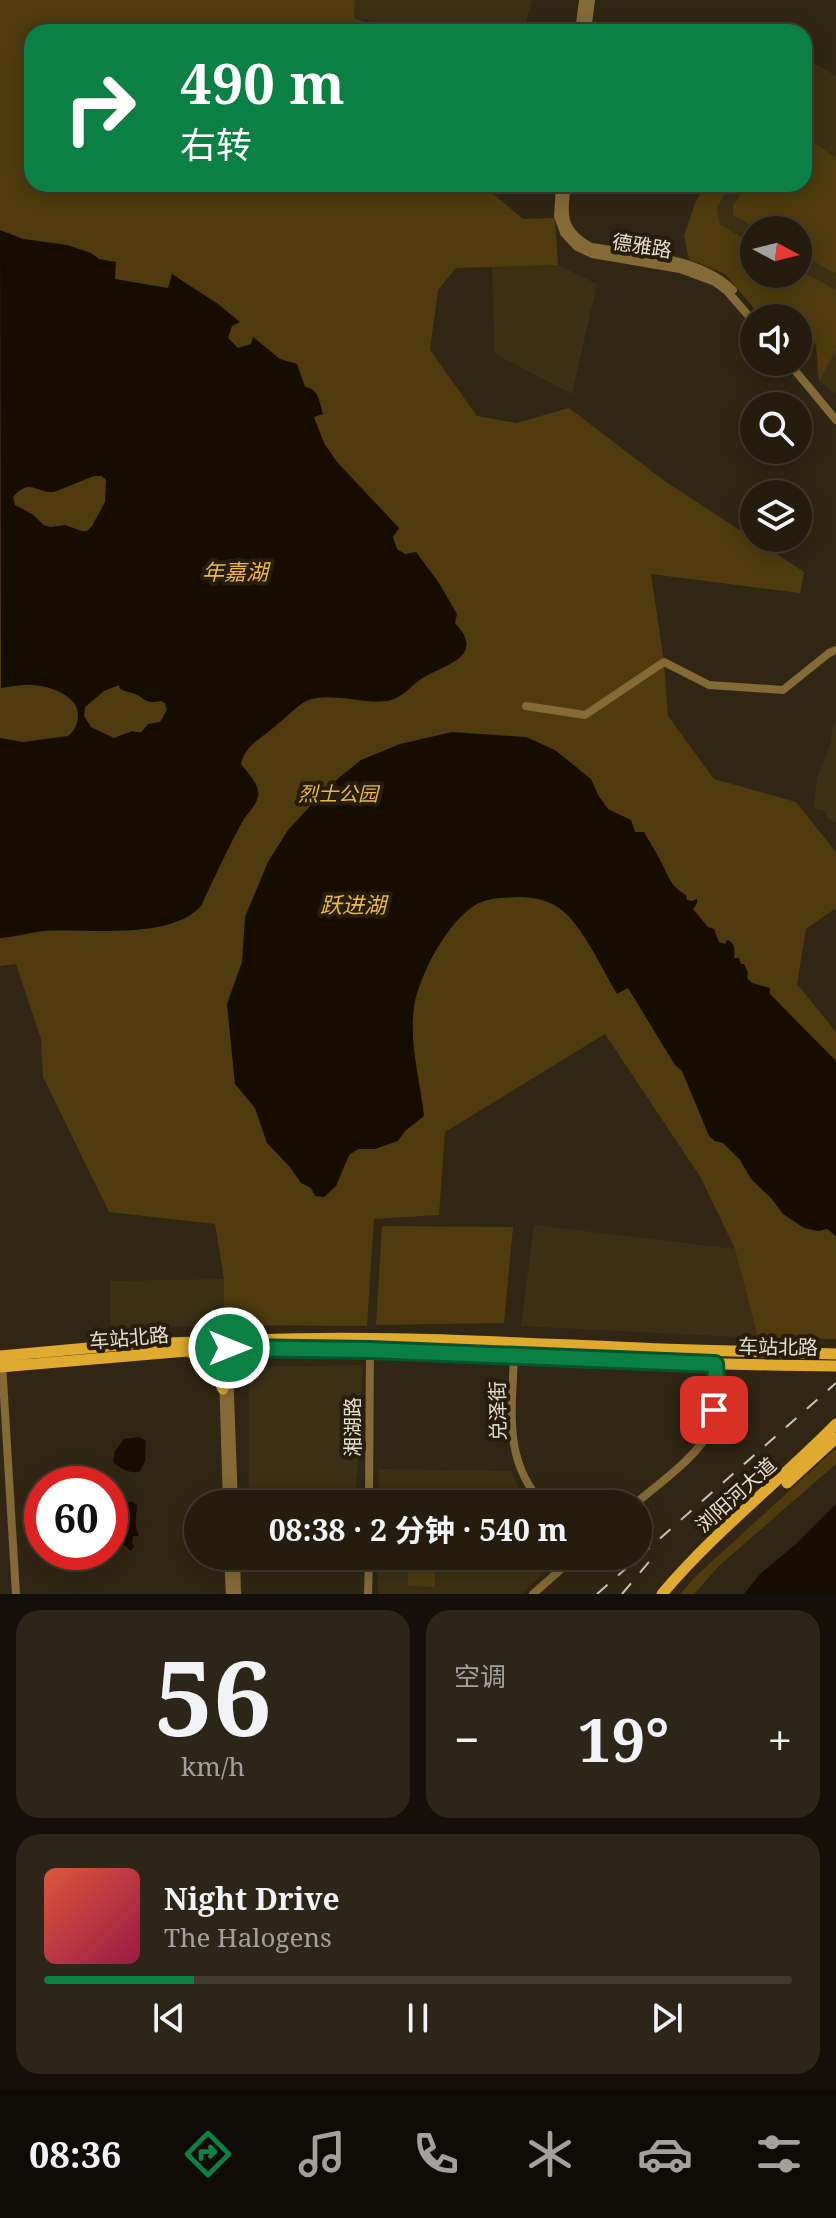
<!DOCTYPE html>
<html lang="zh">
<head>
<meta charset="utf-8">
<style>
	body { margin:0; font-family:"Noto Serif","Noto Sans SC",serif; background:#2d2517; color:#f1f3f6; height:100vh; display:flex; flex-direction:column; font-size:30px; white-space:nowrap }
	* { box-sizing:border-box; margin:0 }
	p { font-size:26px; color:#a3a19e }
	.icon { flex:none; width:44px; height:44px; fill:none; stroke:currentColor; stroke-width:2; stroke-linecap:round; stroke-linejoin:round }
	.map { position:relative; height:1594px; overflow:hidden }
	.side { display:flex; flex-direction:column; gap:16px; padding:16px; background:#140f08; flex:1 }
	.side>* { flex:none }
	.top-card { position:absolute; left:24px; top:24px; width:788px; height:168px; border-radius:24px; box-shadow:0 4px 20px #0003,0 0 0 2px #423a2e; background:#0b8043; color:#fff; overflow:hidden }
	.needle { width:52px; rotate:97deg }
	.fabs { position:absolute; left:740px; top:216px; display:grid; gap:16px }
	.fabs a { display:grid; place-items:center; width:72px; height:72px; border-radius:50%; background:#251c0e; box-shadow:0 4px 20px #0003,0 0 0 2px #423a2e; font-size:40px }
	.speed { position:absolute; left:24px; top:1466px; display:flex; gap:16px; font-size:40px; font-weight:700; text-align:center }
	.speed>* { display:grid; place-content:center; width:104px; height:104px; border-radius:50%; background:#251c0e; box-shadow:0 4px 20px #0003,0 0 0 2px #423a2e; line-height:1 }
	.speed .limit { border:12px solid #d22; background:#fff; color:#111 }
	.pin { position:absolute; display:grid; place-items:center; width:68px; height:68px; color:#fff; margin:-34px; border-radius:16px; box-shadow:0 4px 12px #0006 }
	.me { position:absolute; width:88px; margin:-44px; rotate:90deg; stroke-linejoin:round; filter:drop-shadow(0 0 6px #0008) }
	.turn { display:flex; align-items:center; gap:28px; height:168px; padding:0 24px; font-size:36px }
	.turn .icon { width:104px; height:104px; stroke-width:2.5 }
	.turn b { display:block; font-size:56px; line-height:68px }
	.big { font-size:60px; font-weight:700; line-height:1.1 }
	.side .widget { flex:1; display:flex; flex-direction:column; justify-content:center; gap:12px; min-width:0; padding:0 28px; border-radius:24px; background:#2d2517 }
	.side .dial { align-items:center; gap:0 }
	.dial b { font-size:104px; line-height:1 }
	.song { display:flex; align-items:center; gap:24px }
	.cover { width:96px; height:96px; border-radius:12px; background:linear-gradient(135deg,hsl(10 70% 55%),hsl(340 70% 35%)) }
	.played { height:8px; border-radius:4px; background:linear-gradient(90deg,#0b8043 20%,#423a2e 20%) }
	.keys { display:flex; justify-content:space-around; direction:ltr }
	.heat { display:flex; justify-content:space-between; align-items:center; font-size:44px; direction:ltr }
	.side .tiles { flex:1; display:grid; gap:16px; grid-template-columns:1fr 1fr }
	.widget:last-child { grid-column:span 2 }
	.trip { position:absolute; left:184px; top:1490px; width:468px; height:80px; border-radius:40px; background:#251c0e; box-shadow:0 4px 20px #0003,0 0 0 2px #423a2e; font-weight:700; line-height:80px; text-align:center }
	.tabs { display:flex; height:128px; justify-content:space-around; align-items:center; background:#0f0b06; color:#a3a19e }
	.tabs .icon { width:56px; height:56px }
	.tabs .current { color:#0b8043 }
	.tabs b { font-size:36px; color:#f1f3f6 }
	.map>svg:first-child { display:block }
	.built { fill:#3c2f14; fill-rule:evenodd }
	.green { fill:#4f3b0e }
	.water { fill:#170c00; fill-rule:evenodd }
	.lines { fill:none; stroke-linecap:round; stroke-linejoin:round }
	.minor { stroke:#836a37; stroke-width:8 }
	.major { stroke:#e0aa2f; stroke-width:11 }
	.rail { stroke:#ccc5b8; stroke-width:2; stroke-dasharray:14 14; stroke-linecap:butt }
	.route-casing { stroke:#07532c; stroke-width:20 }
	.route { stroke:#0b8043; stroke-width:14 }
	.labels { text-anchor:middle; stroke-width:8; stroke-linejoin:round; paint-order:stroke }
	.street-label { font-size:20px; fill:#e5ded2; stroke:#271d09 }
	.park-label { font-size:20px; font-style:italic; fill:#eab645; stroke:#271d09 }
	.water-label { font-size:22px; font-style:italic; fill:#ebb747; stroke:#271d09 }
</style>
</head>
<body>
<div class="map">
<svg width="836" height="1594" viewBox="0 0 836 1594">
	<rect width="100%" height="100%" fill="#312613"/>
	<path class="built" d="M355,0H532L523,32H407L401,25L353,18Z
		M804,57L836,76V395L819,381L816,345L798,324V318H762L725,274L689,259L684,236L696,201L707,184H804ZM754,230H798V274H754Z
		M558,265L597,284L572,394L495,354L492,267Z
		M836,721V823L828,818L824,810L814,808L817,778L831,742L832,728Z
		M534,1225L735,1249L758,1338L521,1326Z
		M224,1279V1325L111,1328L110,1281Z
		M363,1365L356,1492L249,1489V1367Z
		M379,1469L512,1471L525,1504H379Z
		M378,1556H563L521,1594H378Z"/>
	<path class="green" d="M0,0H355L354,18L396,32H32V184H482L523,219L555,218L558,265L456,268L438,290L430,350L477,416L516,423L569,408L666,482L804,572L800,593L651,574L664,662L668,716L714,779L796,802L836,852V908L806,929L797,984L836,1032V1339L758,1338L735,1249L701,1178L605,1034L445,1132L439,1215L374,1219L367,1326L224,1325V1279L215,1224L109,1212L43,1077L41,1039L16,964L0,966Z
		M804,136L836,158V274L798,252V230H758L733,215V206L747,184H804Z
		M707,184H729L717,208L720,225L754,244V274H798V269L836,290V350L819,381L816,345L798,324V318H762L725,274L689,259L684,236L696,201Z
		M382,1226L513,1227L504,1323L376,1325Z
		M836,1448V1464L720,1565L694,1594H680L695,1577Z
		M408,1556L435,1557V1587L408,1586Z"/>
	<path class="water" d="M0,230L23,239L67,245L91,253L99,259L116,262L115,279L168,288L172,274L218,304L240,322L232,326L228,338L238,348L251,344L253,337L280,359L297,364L305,387C319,389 319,401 323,414L314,417L324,443L337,462L399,528L393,537L397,549L405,554L416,552L439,583L457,614L455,623C487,657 445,664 421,679C409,687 401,700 386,701C363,704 328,691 306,701C298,705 278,725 268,732C256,741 244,749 241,764C247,772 257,782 258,791C260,802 249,811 244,819C228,847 215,877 201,906C169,941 87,928 43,931C29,933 14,937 0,938V738L23,742L68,736C75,731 78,723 78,714C77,695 49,686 33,685C22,684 11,687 1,688ZM94,476H102L106,480L105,502L92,526L87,531H82L65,525L50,527L44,525L32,514L15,505L13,497C30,477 35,493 54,492ZM119,685L120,689C124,691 128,692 132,693C146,697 143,705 161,701L165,703L167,710L160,722L148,724C140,734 143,733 132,731L114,738L91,727L84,716L85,707L104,691Z
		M452,732L526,737L555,750L591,779L598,795L608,809L631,820L635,832H644C649,841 655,850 660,860C669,876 669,885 686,895L687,900L692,901L697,899V903L693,909L708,927L714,929L719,942L725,944L727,940C735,942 735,950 734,958H739L741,964H744L748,972L747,978L752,983L770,988V994L836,1061V1236L827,1229L818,1231L804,1228L783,1214L772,1199L751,1179L740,1160L723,1143L715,1141L709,1136L682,1071L675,1065L628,988L617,994C602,969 582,924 559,908C548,900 532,897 518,897C504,898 490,897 477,904C448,920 419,975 414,1007C409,1043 420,1080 424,1116L405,1131L398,1141L375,1149H358L349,1155L336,1186L324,1197L315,1196L311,1188L301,1183L289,1166L267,1143L255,1108L235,1084L227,1004L242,962L245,917L268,862L288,830L330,785L361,760L400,744Z
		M139,1437L146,1441L145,1461L140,1471C132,1475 119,1468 113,1462L115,1451L124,1439Z
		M131,1501L137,1505C136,1517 134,1526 139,1536H133L132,1543L134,1546L131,1551L124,1545L117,1546L110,1541V1524L115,1522L123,1508Z
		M836,1504V1594H744L761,1573L797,1543Z"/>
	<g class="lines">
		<path class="minor" d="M579,32L583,0
			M587,32L591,0
			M560,184L558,216L564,233L577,247L592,254L680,269L715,282L727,291L754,322
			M567,184C563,215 561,231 591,247C637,255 698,256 733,290
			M788,362L836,420
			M526,706L585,715L664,662L709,685L783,690L829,653L836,650
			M228,1341L234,1504
			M222,1342L227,1504
			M514,1356C512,1412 503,1460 543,1504
			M2,1363L16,1594
			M369,1504L370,1350
			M635,1504C659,1483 698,1457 711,1428C720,1410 716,1384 715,1364
			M228,1556L230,1594
			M236,1556L237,1594
			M368,1594L369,1556
			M533,1594L576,1556"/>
		<path class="major" d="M253,1340C374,1335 496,1342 617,1347C690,1351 763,1351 836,1354
			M190,1352C208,1359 215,1372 223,1389
			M0,1356L132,1344L200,1342
			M0,1367L222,1348C320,1347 417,1352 514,1356C621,1361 729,1365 836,1366
			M230,1381L239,1363L256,1347
			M787,1483L836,1438
			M662,1594C714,1532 779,1482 836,1424"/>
		<path class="rail" d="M597,1594L836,1383
			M622,1594L653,1557"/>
	</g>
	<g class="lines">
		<g class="route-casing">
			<path id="route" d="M229,1348L370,1350L715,1364L717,1394L714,1410"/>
		</g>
		<use href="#route" class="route"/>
	</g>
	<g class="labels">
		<g class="street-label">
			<text transform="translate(642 246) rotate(9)" y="7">德雅路</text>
			<text transform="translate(129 1338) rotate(-5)" y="7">车站北路</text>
			<text transform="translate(778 1347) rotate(1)" y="7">车站北路</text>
			<text transform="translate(498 1411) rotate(-91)" y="7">兑泽街</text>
			<text transform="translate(353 1427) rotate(-90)" y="7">湘湖路</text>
			<text transform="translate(736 1495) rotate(-42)" y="7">浏阳河大道</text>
		</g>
		<g class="park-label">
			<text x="338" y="801">烈士公园</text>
		</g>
		<g class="water-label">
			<text x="235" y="580">年嘉湖</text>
			<text x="353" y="913">跃进湖</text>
		</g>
	</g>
</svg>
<div class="fabs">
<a><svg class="needle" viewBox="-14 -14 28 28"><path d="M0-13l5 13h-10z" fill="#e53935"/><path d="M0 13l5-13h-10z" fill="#a3a19e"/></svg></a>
<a><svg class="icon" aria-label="sound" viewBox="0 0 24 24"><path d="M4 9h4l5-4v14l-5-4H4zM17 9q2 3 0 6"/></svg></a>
<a><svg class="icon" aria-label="search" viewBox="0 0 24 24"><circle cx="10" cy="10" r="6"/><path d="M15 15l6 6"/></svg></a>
<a><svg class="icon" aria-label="layers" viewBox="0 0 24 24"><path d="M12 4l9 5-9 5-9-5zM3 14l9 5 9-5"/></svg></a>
</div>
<div class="speed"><div class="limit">60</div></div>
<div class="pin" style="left:714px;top:1410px;background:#d93025"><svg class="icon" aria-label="arrive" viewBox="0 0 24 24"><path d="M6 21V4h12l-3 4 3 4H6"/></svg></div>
<svg class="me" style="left:229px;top:1348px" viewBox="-20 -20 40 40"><circle r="17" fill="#0b8043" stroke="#fff" stroke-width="3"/><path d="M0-11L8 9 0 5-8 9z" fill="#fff"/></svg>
<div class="trip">08:38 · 2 分钟 · 540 m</div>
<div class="top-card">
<div class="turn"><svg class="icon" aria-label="right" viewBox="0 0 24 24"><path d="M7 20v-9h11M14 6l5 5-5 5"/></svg><div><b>490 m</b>右转</div></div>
</div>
</div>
<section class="side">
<div class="tiles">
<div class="widget dial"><b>56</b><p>km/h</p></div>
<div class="widget"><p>空调</p>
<div class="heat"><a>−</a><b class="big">19°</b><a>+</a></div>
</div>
<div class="widget">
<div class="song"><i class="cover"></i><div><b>Night Drive</b><p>The Halogens</p></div></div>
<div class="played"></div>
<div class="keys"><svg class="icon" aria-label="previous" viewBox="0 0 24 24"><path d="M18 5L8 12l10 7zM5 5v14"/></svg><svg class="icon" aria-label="pause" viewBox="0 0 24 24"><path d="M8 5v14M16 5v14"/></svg><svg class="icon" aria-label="next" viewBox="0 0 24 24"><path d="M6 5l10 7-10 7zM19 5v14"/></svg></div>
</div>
</div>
</section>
<nav class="tabs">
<b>08:36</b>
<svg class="icon current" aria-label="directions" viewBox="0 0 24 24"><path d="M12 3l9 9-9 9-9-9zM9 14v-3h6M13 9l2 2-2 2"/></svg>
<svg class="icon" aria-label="music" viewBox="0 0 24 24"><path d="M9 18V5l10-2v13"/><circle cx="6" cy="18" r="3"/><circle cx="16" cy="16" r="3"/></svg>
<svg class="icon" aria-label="phone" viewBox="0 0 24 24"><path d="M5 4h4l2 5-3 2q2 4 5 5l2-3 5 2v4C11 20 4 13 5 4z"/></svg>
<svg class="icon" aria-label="climate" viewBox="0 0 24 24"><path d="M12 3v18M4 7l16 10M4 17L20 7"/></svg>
<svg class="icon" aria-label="car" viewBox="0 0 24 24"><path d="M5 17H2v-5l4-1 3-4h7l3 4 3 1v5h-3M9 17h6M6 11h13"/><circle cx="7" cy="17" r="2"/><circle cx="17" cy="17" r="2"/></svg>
<svg class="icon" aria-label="filters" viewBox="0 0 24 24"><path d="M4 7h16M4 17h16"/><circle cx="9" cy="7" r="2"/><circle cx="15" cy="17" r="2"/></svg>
</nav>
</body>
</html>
